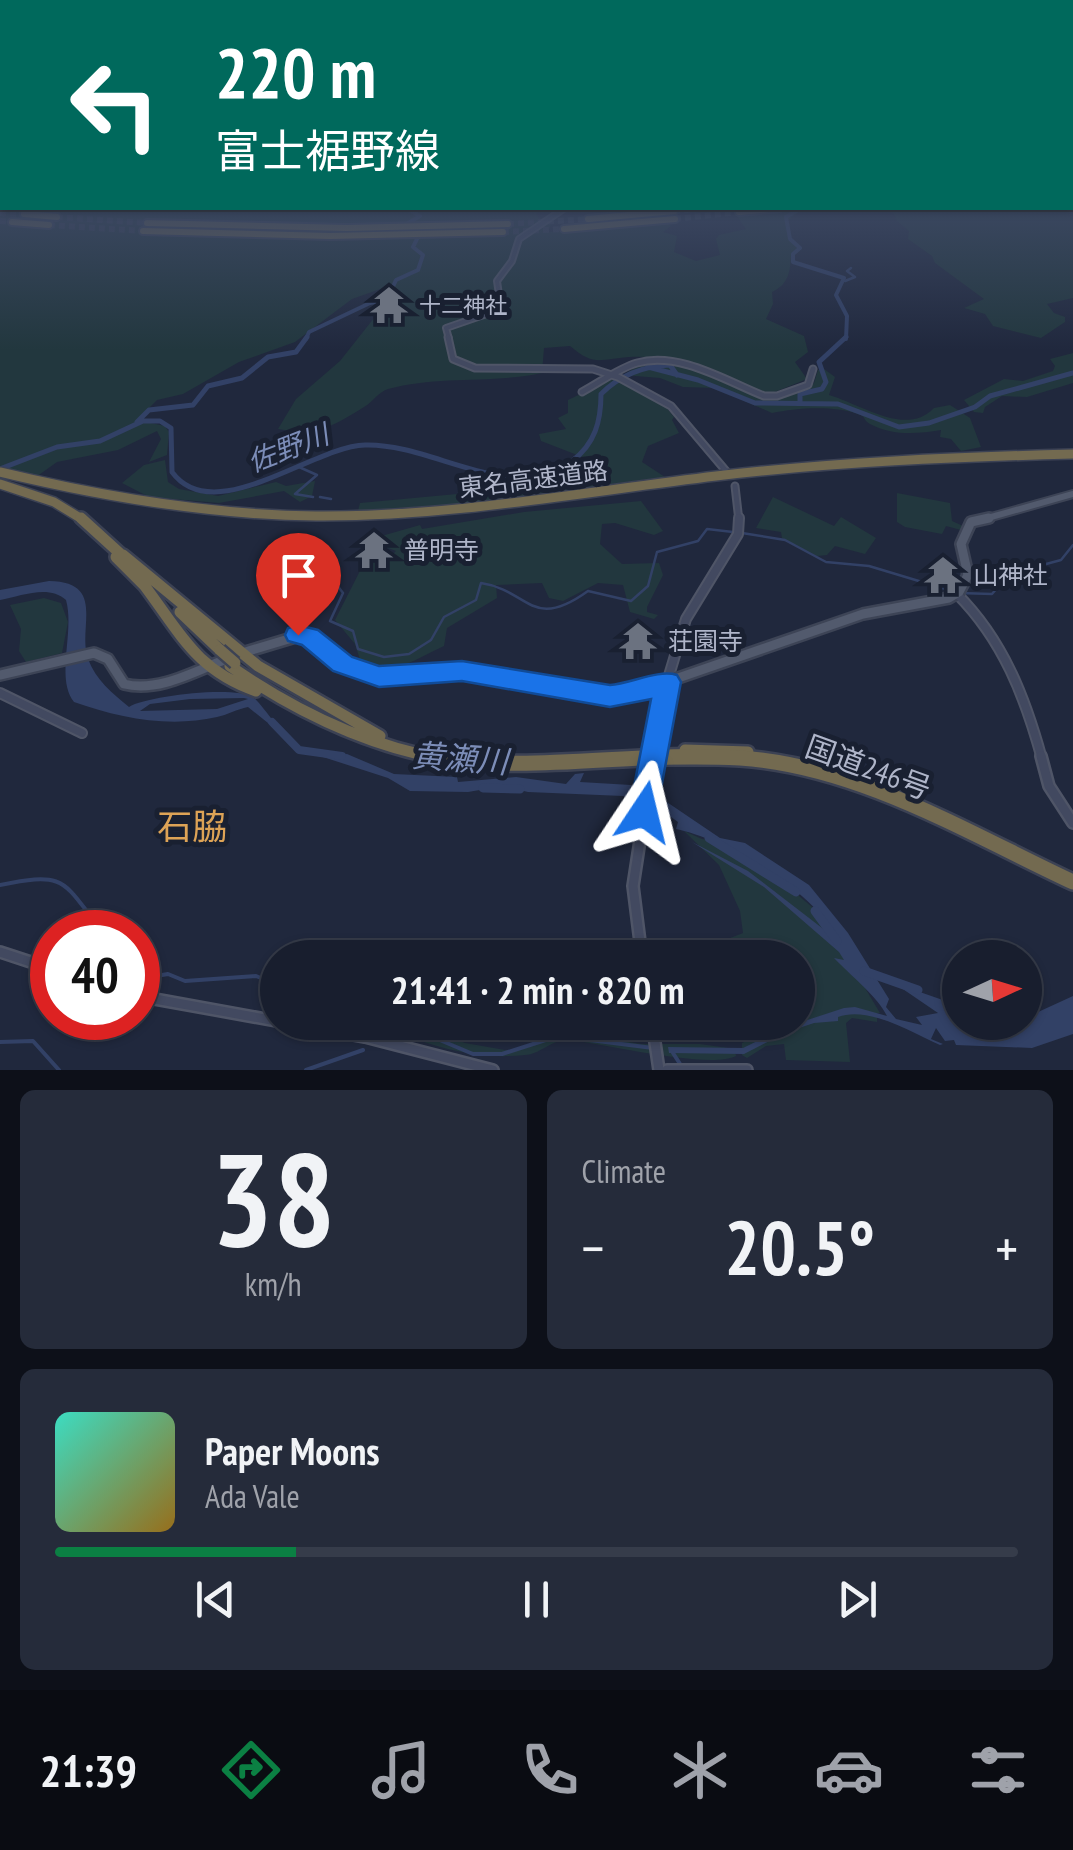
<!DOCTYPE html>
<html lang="en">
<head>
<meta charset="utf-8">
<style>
	body { margin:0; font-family:"PT Sans Narrow","Noto Sans JP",sans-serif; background:#252b3a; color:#f1f3f6; height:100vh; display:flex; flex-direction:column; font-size:38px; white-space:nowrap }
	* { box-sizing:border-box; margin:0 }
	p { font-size:32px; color:#9fa2aa }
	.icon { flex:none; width:55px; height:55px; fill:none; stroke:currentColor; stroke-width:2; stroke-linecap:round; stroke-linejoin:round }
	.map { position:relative; height:1070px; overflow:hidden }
	.side { display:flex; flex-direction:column; gap:20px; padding:20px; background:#0d1019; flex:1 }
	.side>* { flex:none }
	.hud { position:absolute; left:0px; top:0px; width:1075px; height:210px; box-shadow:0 2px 8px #0004,0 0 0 2px #363c4a; background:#00695c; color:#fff; overflow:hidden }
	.needle { width:65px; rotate:86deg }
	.controls { position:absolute; left:942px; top:940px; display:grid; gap:20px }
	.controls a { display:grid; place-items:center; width:100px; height:100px; border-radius:50%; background:#181e2e; box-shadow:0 2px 8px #0004,0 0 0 2px #363c4a; font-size:50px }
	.speed { position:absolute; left:30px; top:910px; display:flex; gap:20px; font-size:50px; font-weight:700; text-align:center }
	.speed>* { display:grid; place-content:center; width:130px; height:130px; border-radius:50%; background:#181e2e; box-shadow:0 2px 8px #0004,0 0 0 2px #363c4a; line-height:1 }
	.speed .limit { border:15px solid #d22; background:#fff; color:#111 }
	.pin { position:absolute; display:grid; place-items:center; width:85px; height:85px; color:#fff; margin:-102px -42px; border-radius:50% 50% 50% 0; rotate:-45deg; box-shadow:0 0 10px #0007 }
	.pin .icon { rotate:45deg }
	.me { position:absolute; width:110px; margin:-55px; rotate:10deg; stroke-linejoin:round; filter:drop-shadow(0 0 8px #0008) }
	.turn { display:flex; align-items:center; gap:35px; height:210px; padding:0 50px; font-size:45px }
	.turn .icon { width:130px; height:130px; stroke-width:2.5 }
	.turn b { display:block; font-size:70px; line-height:85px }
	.big { font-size:75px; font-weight:700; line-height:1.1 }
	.side .tile { flex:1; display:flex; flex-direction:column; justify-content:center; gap:15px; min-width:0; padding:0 35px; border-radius:15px; background:#252b3a }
	.side .dial { align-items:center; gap:0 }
	.dial b { font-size:130px; line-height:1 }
	.song { display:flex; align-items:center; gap:30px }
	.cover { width:120px; height:120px; border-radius:15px; background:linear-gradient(135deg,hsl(170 70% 55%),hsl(40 70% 35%)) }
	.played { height:10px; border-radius:5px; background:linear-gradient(90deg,#0b8043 25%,#363c4a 25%) }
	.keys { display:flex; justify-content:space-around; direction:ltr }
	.heat { display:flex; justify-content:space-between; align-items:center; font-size:55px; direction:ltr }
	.side .tiles { flex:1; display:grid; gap:20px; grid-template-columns:1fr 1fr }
	.tile:last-child { grid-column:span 2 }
	.trip { position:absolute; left:260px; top:940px; width:555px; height:100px; border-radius:50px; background:#181e2e; box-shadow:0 2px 8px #0004,0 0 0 2px #363c4a; font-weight:700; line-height:100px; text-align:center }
	.tabs { display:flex; height:160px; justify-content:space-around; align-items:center; background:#0a0c12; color:#9fa2aa }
	.tabs .icon { width:70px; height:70px }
	.tabs .selected { color:#0b8043 }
	.tabs b { font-size:45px; color:#f1f3f6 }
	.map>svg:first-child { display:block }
	.green { fill:#22373e }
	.water { fill:#324166; fill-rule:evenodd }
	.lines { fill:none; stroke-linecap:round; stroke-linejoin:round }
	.stream-far1 { stroke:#324166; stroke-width:2.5 }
	.stream { stroke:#324166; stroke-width:4 }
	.river-far3 { stroke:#324166; stroke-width:4 }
	.river-far2 { stroke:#324166; stroke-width:5 }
	.river-far1 { stroke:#324166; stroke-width:8 }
	.river { stroke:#324166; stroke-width:9 }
	.highway-tunnel { stroke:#353d52; stroke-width:6; stroke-dasharray:6 4; stroke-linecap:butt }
	.secondary-far3-casing { stroke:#4f5567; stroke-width:8 }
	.secondary-far2-casing { stroke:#4f5567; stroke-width:9 }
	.secondary-far1-casing { stroke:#4f5567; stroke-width:12 }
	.secondary-casing { stroke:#4f5567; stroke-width:14 }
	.primary-far1-casing { stroke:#3d4456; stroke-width:10 }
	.primary-casing { stroke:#3d4456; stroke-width:14 }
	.highway-far3-casing { stroke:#3c4254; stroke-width:10 }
	.highway-far2-casing { stroke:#3c4254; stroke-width:12 }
	.highway-far1-casing { stroke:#3c4254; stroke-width:16 }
	.highway-casing { stroke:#3c4254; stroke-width:20 }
	.secondary-far3 { stroke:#424960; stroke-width:4 }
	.secondary-far2 { stroke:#424960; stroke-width:5 }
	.secondary-far1 { stroke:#424960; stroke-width:8 }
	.secondary { stroke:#424960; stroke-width:9 }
	.primary-far1 { stroke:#525a6d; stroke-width:6 }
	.primary { stroke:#525a6d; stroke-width:9 }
	.highway-far3 { stroke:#736a50; stroke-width:6 }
	.highway-far2 { stroke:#736a50; stroke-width:9 }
	.highway-far1 { stroke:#736a50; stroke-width:11 }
	.highway { stroke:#736a50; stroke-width:15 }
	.highway-bridge-casing { stroke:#3c4254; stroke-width:16; stroke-linecap:butt }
	.highway-bridge { stroke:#736a50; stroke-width:11 }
	.route { fill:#1a73e8; stroke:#114b97; stroke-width:2.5 }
	.labels { text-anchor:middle; stroke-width:10; stroke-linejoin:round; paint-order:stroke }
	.far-poi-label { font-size:22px; fill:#afb5c9; stroke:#192031; text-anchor:start }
	.street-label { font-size:25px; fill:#afb5c9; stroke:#192031 }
	.poi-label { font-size:25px; fill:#afb5c9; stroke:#192031; text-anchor:start }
	.water-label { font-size:28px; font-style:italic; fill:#7c8db8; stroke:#192031 }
	.near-street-label { font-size:30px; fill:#afb5c9; stroke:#192031 }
	.near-water-label { font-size:32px; font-style:italic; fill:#7c8db8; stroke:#192031 }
	.near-quarter-label { font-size:35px; fill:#dda356; stroke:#192031 }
</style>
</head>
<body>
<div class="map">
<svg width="1073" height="1070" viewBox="0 0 1073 1070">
	<rect width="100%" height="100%" fill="#20283d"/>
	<path class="green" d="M0,200L2,208H543L536,214L541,221H552L548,232L668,223L671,226L663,232L677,236L674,252L696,261L720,255L716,239L719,235L746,229L731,208H804L786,222L789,239L797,248L791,255C790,272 789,284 772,292L773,304L766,319L804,336L808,352L795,362L807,379L767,395C721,378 677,354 629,357C599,359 595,367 570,346L544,348L542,373C491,384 439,375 388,389C378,392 373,402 364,407C330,428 319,435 278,429L296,399L340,361L374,318L389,307L395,291L386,287L352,299L295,342L239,362L183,394L157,400L137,420L165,426L169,432L167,455L149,462L161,439L157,431L118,450L57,462L36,477L0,468Z
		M1073,200V298L1047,304L1054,313L1065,317V322L1041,338L993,326L985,314L964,308L984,299L935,263L932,256L908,239L909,231L897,221L891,208H1072Z
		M1073,353V383L1027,397L1002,396L985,407L983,413L974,412L964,400L1004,379L1023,381L1053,371L1055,366L1050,359Z
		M659,361C717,366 757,421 814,383L818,370L824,369L835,377L829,395C863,405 906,437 934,408L950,405L970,418L981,447L961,451L951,439L940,437L941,430C917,434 892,436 870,424C861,418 868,418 858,414C832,405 796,408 772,413L715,388L683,387L660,378L623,375L641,364Z
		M614,378L661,401L674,417L672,420L679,433L648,446L642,462L665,477L458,504L358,511L360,503L457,494L470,470L564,472L585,458L541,441L539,434L566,429L558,418L568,413V400Z
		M165,460L168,482L179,489L218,496L276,482L286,486L315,481L312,496L300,502L284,491L219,503L149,497L122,483L144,465Z
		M897,493L950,503L952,521L963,526L961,530L946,526L942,534L905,527L897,522Z
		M773,497L834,526L841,517L876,538L865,554L835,546L827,555L817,556L782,538L781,532L756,528Z
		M641,501L663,531L654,535L615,523L602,524L600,544L622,564L659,563L663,575L647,607V612L658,615L654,619L630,612L623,585L598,583L563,601L549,598L542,583L496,585L497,598L447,628L444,646C408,663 403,671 362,666L355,644L335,620L363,565L390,557L396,551L369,541L373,534L385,535L420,525L422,529L524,512Z
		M44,598L61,603L68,622L62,653L26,662L19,651L21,629L10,605Z
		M684,831L702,839L720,841L780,880L812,907L828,926L880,1013H877V1022L852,1018L846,1023L850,1062L786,1060L784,1044L766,1046L747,1058L742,1055V1043L783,1023L798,1022V958L703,957L697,951L743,933L740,911L719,865Z
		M411,1022L465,1043L505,1050H514L562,1032L642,1044H700L735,1049L736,1056C709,1070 604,1043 568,1040C552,1039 541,1054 525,1055C480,1060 437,1048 396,1032L384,1038L389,1023Z"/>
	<path class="water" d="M49,581C107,582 77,628 88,659C96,680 112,693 129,707C147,696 236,685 254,698C257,700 270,716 276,725L273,727L248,707C237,709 227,715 217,717C169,728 119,718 74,702C55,678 75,632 66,600C49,584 21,596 0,600V590ZM190,699L244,698L248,699L217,709L140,711L150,704Z
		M347,754L394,774L457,777L458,782L516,777L566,784L575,774L584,773L580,782L631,785L652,792L720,838L745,843L809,885L848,933L889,999L886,1007L896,1019L922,1025L916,1017L938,1013L894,983L960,1006V1022H1025V1018L1073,996V1034L1032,1048L956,1045L954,1040L945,1041L936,1028L931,1039L943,1044L940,1045C911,1032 869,1006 838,1017V1021L814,1023L787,1032L744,1054L669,1053L668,1047L743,1048L786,1027L844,1008L855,1007L887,1016C878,997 850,975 834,958L844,960L839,952L764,887L692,842L748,871L835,938C817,891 722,838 676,829L678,822L657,807L623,796L528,792L503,786L468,792L410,791L388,778L323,757Z"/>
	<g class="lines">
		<path class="stream-far1" d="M845,281L855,277L847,271L851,268
			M299,467L317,475L295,494L313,497
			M320,497L331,499
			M742,533L785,540L826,562L869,566L952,591
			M312,538L309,548L343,593L330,621L353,631L358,649L384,657L409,654L431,640L444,617L476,600L481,583C529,590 531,632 588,591L631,601L648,586L657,552L698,541L707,529L733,532
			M959,593L992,594L1009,574L1061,560L1073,545"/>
		<path class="stream" d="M0,885C68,871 62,881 103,932
			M138,979L168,974L185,981L256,976L278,985
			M397,1022L473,1054H502L558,1036L653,1048
			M386,1034L397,1027
			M0,1042L33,1041L59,1070
			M673,1053L682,1067
			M306,1070L363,1050"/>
		<path class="river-far3" d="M801,208L786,217L790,239L800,248L793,254V262L844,278L836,295L847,316L846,339
			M306,339L309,332L370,303L387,300L396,280L418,270L423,255L413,247L420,233L405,225L420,216L406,208"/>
		<path class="river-far2" d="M648,367L698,380L755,403L838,404L899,427L929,423L975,407L990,396L1073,373
			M800,403V394L822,389L826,382L819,362L846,337
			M137,422L149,410L193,405L208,386L242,378L268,357L296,352L307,337
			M0,469L57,447L100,441L143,421H160L171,428L172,472C214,529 313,446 365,445C433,443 508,505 572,461C595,444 601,421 601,394C620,375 644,366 670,365L677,375"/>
		<path class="river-far1" d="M272,722L299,750L342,756"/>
		<path class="river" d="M483,788L520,789
			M709,838L796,892
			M815,911L837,941
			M864,971L918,990"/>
		<path class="highway-tunnel" d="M674,211L712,208
			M0,213L24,214
			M57,217L147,223
			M675,219L739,212
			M0,221L12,222
			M508,224L588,219
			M49,225L143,231
			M503,232L564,229"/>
		<g class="secondary-far3-casing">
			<path id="secondary-far3" d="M449,339L446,328L501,309L497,281L512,261L519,239L565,208"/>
		</g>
		<g class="secondary-far2-casing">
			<path id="secondary-far2" d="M448,337L453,359L475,368L593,369L618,377L671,406L726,471
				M582,392C599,383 619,368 637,363C679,351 726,381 764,396H777L808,385L813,369
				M735,486L739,521"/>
		</g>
		<g class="secondary-far1-casing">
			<path id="secondary-far1" d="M957,594C1003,640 1025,697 1042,759
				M0,693L82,733
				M653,759L667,682L686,619L738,534L739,518"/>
		</g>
		<g class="secondary-casing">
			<path id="secondary" d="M1041,756L1049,786L1073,823
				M0,952L52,969
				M642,958L633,886L653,756
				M138,996L365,1037L493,1070
				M652,1022L659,1070
				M667,1070H747"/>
		</g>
		<g class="primary-far1-casing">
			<path id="primary-far1" d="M977,521L1073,494"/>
		</g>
		<g class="primary-casing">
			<path id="primary" d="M242,653L302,635L343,664L379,677L471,672L610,696L629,695L863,614L949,598L959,592L968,575L961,544L971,522L989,518
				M0,675L94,653L108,659L124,684C159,693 197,670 229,658"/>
		</g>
		<g class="highway-far3-casing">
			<path id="highway-far3" d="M739,212L779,208
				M24,214L57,217
				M588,219L674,211
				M12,222L49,225
				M147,223L347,228L508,224
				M564,229L675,219
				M143,231L330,236L503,232"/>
		</g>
		<g class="highway-far2-casing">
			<path id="highway-far2" d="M0,472C104,497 209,515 316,516C450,517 583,492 716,476C835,462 954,457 1073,454
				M0,484L54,502L85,521"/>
		</g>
		<g class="highway-far1-casing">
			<path id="highway-far1" d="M81,518L125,558
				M123,555L258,666L380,736
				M116,557L146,587
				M144,585C181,634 196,670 256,691
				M180,612L220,650
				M230,666C295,711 364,745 443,759
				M685,750L748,752
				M623,759H754"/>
		</g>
		<g class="highway-casing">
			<path id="highway" d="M429,756C532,775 637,750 740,758C859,766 968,833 1073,882"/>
		</g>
		<use href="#secondary-far3" class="secondary-far3"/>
		<use href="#secondary-far2" class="secondary-far2"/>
		<use href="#secondary-far1" class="secondary-far1"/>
		<use href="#secondary" class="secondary"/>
		<use href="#primary-far1" class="primary-far1"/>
		<use href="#primary" class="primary"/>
		<use href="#highway-far3" class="highway-far3"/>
		<use href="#highway-far2" class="highway-far2"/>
		<use href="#highway-far1" class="highway-far1"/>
		<use href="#highway" class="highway"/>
		<g class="highway-bridge-casing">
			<path id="highway-bridge" d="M220,650L235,663"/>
		</g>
		<use href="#highway-bridge" class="highway-bridge"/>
	</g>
	<linearGradient id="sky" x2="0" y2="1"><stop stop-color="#121622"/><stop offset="0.57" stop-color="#3c4862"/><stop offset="1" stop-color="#3c4862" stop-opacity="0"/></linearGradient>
	<rect width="1073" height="350" fill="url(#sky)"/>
	<path class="route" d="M298,625L318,630L352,657L379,666L462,661L610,685C630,684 658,669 677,675L681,682L655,821L644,825L633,821L629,812L651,699L610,707L462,681L379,687L333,671L302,645L288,641L285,635L288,628Z"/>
	<defs>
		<g id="temple-bare" transform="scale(3)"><path d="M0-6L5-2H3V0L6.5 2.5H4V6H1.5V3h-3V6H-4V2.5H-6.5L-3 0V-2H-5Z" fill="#6b7280" stroke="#192031" stroke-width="2.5" paint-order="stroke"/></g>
	</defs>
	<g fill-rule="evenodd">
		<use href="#temple-bare" x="389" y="305"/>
		<use href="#temple-bare" x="374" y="550"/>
		<use href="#temple-bare" x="943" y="575"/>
		<use href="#temple-bare" x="638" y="641"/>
	</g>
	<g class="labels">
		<g class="far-poi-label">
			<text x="419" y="313">十二神社</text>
		</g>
		<g class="street-label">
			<text transform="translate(533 479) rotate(-7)" y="9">東名高速道路</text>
		</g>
		<g class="poi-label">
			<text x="404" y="559">普明寺</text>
			<text x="973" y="584">山神社</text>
			<text x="668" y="650">荘園寺</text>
		</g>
		<g class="water-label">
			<text transform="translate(288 448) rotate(-21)" y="10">佐野川</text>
		</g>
		<g class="near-street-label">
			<text transform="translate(868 768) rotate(20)" y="10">国道246号</text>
		</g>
		<g class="near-water-label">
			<text transform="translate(460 759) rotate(4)" y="11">黄瀬川</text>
		</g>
		<g class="near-quarter-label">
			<text x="192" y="839">石脇</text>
		</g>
	</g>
</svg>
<div class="controls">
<a><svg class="needle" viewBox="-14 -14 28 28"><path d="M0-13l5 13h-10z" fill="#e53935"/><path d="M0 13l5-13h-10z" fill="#9fa2aa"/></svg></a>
</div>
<div class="speed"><div class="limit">40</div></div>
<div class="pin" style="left:298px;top:635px;background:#d93025"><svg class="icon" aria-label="arrive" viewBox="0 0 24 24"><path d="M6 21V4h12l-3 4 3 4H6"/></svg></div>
<svg class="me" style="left:644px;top:812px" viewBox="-20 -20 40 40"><path d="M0-17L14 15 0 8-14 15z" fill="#1a73e8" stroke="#fff" stroke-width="4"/></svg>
<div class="trip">21:41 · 2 min · 820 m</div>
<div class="hud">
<div class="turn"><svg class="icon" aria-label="left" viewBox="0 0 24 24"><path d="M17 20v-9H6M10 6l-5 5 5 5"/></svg><div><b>220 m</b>富士裾野線</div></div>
</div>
</div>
<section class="side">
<div class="tiles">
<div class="tile dial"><b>38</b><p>km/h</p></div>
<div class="tile"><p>Climate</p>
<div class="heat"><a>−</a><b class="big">20.5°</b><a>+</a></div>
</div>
<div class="tile">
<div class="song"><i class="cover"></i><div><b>Paper Moons</b><p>Ada Vale</p></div></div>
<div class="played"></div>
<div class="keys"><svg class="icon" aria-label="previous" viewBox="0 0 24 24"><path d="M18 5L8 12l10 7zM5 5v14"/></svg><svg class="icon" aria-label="pause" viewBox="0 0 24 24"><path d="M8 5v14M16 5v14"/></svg><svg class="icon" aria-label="next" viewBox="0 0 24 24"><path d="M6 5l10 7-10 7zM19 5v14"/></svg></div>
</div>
</div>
</section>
<nav class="tabs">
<b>21:39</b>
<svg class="icon selected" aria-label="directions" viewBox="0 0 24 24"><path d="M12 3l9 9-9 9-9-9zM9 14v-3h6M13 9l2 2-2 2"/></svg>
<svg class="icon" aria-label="music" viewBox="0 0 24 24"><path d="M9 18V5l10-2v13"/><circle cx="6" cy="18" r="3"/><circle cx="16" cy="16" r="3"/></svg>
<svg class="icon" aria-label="phone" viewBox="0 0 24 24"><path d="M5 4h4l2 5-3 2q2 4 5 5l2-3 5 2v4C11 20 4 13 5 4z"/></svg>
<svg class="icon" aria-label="climate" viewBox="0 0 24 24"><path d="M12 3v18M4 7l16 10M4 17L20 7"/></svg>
<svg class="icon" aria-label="car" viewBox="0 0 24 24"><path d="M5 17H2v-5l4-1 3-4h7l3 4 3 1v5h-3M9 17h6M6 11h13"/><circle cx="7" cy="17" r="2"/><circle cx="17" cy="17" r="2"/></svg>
<svg class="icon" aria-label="filters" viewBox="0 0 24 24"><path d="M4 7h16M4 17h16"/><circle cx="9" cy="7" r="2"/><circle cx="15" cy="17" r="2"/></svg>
</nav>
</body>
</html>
